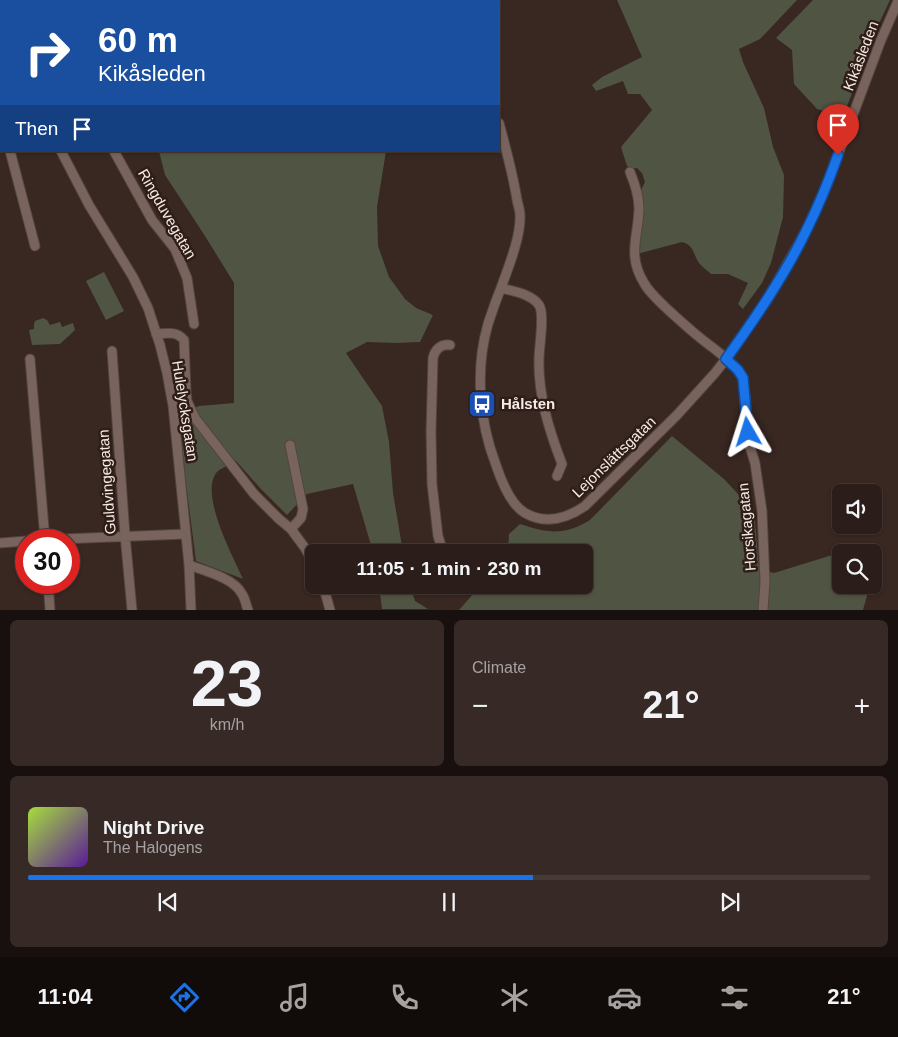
<!DOCTYPE html>
<html lang="en">
<head>
<meta charset="utf-8">
<style>
	body { margin:0; font-family:Arial,sans-serif; background:#372a26; color:#f1f3f6; height:100vh; display:flex; flex-direction:column; font-size:19px; white-space:nowrap }
	* { box-sizing:border-box; margin:0 }
	p { font-size:16px; color:#a6a2a2 }
	.icon { flex:none; width:28px; height:28px; fill:none; stroke:currentColor; stroke-width:2; stroke-linecap:round; stroke-linejoin:round }
	.map { position:relative; height:610px; overflow:hidden }
	.details { display:flex; flex-direction:column; gap:10px; padding:10px; background:#18100e; flex:1 }
	.details>* { flex:none }
	.hud { position:absolute; left:0px; top:0px; width:500px; height:152px; box-shadow:0 1px 4px #0004,0 0 0 1px #473b38; background:#1a4fa0; color:#fff; overflow:hidden }
	.tools { position:absolute; left:832px; top:484px; display:grid; gap:10px }
	.tools a { display:grid; place-items:center; width:50px; height:50px; border-radius:8px; background:#2b1d19; box-shadow:0 1px 4px #0004,0 0 0 1px #473b38; font-size:25px }
	.speed { position:absolute; left:15px; top:529px; display:flex; gap:10px; font-size:25px; font-weight:700; text-align:center }
	.speed>* { display:grid; place-content:center; width:65px; height:65px; border-radius:50%; background:#2b1d19; box-shadow:0 1px 4px #0004,0 0 0 1px #473b38; line-height:1 }
	.speed .limit { border:8px solid #d22; background:#fff; color:#111 }
	.pin { position:absolute; display:grid; place-items:center; width:42px; height:42px; color:#fff; margin:-51px -21px; border-radius:50% 50% 50% 0; rotate:-45deg; box-shadow:0 0 5px #0007 }
	.pin .icon { rotate:45deg }
	.me { position:absolute; width:55px; margin:-28px; rotate:354deg; stroke-linejoin:round; filter:drop-shadow(0 0 4px #0008) }
	.turn { display:flex; align-items:center; gap:18px; height:105px; padding:0 15px; font-size:22px }
	.turn .icon { width:65px; height:65px; stroke-width:2.5 }
	.turn b { display:block; font-size:35px; line-height:42px }
	.then { display:flex; align-items:center; height:48px; padding:0 15px; background:#0003; gap:10px; font-size:19px }
	.big { font-size:38px; font-weight:600; line-height:1.1 }
	.details .card { flex:1; display:flex; flex-direction:column; justify-content:center; gap:8px; min-width:0; padding:0 18px; border-radius:8px; background:#372a26 }
	.details .dial { align-items:center; gap:0 }
	.dial b { font-size:65px; line-height:1 }
	.song { display:flex; align-items:center; gap:15px }
	.cover { width:60px; height:60px; border-radius:8px; background:linear-gradient(135deg,hsl(80 70% 55%),hsl(270 70% 35%)) }
	.played { height:5px; border-radius:2px; background:linear-gradient(90deg,#1a73e8 60%,#473b38 60%) }
	.keys { display:flex; justify-content:space-around; direction:ltr }
	.heat { display:flex; justify-content:space-between; align-items:center; font-size:28px; direction:ltr }
	.details .tiles { flex:1; display:grid; gap:10px; grid-template-columns:1fr 1fr }
	.card:last-child { grid-column:span 2 }
	.trip { position:absolute; left:305px; top:544px; width:288px; height:50px; border-radius:8px; background:#2b1d19; box-shadow:0 1px 4px #0004,0 0 0 1px #473b38; font-weight:600; line-height:50px; text-align:center }
	.tab-bar { display:flex; height:80px; justify-content:space-around; align-items:center; background:#110c0a; color:#a6a2a2 }
	.tab-bar .icon { width:35px; height:35px }
	.tab-bar .on { color:#1a73e8 }
	.tab-bar b { font-size:22px; color:#f1f3f6 }
	.map>svg:first-child { display:block }
	.green { fill:#505442 }
	.lines { fill:none; stroke-linecap:round; stroke-linejoin:round }
	.minor-casing { stroke:#53443f; stroke-width:11 }
	.minor { stroke:#78645c; stroke-width:9 }
	.route-casing { stroke:#114b97; stroke-width:12 }
	.route { stroke:#1a73e8; stroke-width:9 }
	.labels { text-anchor:middle; stroke-width:5; stroke-linejoin:round; paint-order:stroke }
	.street-label { font-size:15px; fill:#f6eae6; stroke:#2e1e17 }
	.poi-label { font-size:15px; font-weight:bold; fill:#f6eae6; stroke:#2e1e17; text-anchor:start }
</style>
</head>
<body>
<div class="map">
<svg width="898" height="610" viewBox="0 0 898 610">
	<rect width="100%" height="100%" fill="#392721"/>
	<path class="green" d="M68,0H311V1H70Z
		M617,0H797L760,39L739,49L743,62L764,108L773,147L784,175L783,217L771,263L762,283L743,309L738,304L748,283L728,274H711C708,271 702,267 699,263C693,254 694,245 682,242L637,254L642,220V188L645,182L642,173L637,168L631,169L627,166L621,147L652,110L640,94H628L623,81L596,91L592,85L602,77L642,57Z
		M813,0H890L875,32L843,117L817,109L794,84L792,50L776,38Z
		M159,151H386L377,207L378,246L389,277L405,299L416,308L433,315L420,342L396,343L367,342L346,353L382,406L389,442L393,493L403,552H373L353,484L307,494L287,515L260,488L236,461C231,464 219,469 216,473C200,496 233,556 243,579L196,561L177,414L199,406L234,403V283L205,236L165,175Z
		M104,272L124,311L106,320L86,281Z
		M43,318L47,320L50,325L60,322L62,327L73,323L75,330L60,344L32,345L29,330L34,329V324L35,321Z
		M672,436L724,479L754,511L759,569L774,573L842,552H844H841V585H868V592L863,610H459L481,585H584V552H508L509,534L520,524C547,533 564,536 590,520Z
		M379,585H410L415,601L428,609H382Z"/>
	<g class="lines">
		<g class="minor-casing">
			<path id="minor" d="M464,0V1
				M0,5L1,8
				M499,123C506,149 513,174 517,200C518,205 520,210 520,215C521,237 508,268 501,288C496,300 492,312 488,324C475,369 479,421 496,465C501,480 511,505 525,513C546,525 566,519 585,506L677,415L715,373L726,359L767,300L807,229L826,187L881,40L898,1
				M0,145H1
				M10,151L35,246
				M61,151L89,205L133,277L148,308L160,345L167,373L173,406L189,565L191,610
				M114,151L152,220L175,249L187,278L194,324
				M630,172C635,184 639,196 639,209C638,238 627,255 644,283C649,292 657,299 664,306C678,319 692,332 708,344C721,354 735,364 743,379L750,447L755,463L762,511L765,582L763,610
				M501,288C513,291 531,294 539,305C545,314 539,347 539,359C538,395 549,430 562,464L557,476
				M156,334C166,333 177,331 184,340L186,391L187,401L195,418L254,494L279,519L291,529L305,548L314,564
				M112,351L125,535L132,610
				M30,359L45,540
				M290,445L303,509L301,518L291,529
				M38,540L186,534
				M0,543L26,541
				M443,552L438,536L432,484L431,432L433,358C435,349 441,344 450,345
				M189,565C205,571 234,578 242,594C245,598 246,605 248,610
				M48,582L50,610
				M323,585L330,610"/>
		</g>
		<use href="#minor" class="minor"/>
	</g>
	<g class="lines">
		<g class="route-casing">
			<path id="route" d="M748,432L743,378L738,370L726,359C756,317 785,275 807,229C819,205 829,180 838,155"/>
		</g>
		<use href="#route" class="route"/>
	</g>
	<defs>
		<g id="bus-square" transform="scale(1.4375)"><rect x="-9" y="-9" width="18" height="18" rx="4" fill="#1a4fb4" stroke="#2e1e17"/><path d="M-5-6H5V4H4V6H2V4H-2V6H-4V4H-5ZM-3.5-4V0h7V-4ZM-3.5 1.2v1.5H-2V1.2ZM2 1.2v1.5H3.5V1.2Z" fill="#fff"/></g>
	</defs>
	<g fill-rule="evenodd">
		<use href="#bus-square" x="482" y="404"/>
	</g>
	<g class="labels">
		<g class="street-label">
			<text transform="translate(861 56) rotate(-69)" y="5">Kikåsleden</text>
			<text transform="translate(167 214) rotate(60)" y="5">Ringduvegatan</text>
			<text transform="translate(185 411) rotate(81)" y="5">Hulelycksgatan</text>
			<text transform="translate(614 457) rotate(-44)" y="5">Lejonslättsgatan</text>
			<text transform="translate(107 482) rotate(-94)" y="5">Guldvingegatan</text>
			<text transform="translate(747 527) rotate(-95)" y="5">Horsikagatan</text>
		</g>
		<g class="poi-label">
			<text x="501" y="409">Hålsten</text>
		</g>
	</g>
</svg>
<div class="tools">
<a><svg class="icon" aria-label="sound" viewBox="0 0 24 24"><path d="M4 9h4l5-4v14l-5-4H4zM17 9q2 3 0 6"/></svg></a>
<a><svg class="icon" aria-label="search" viewBox="0 0 24 24"><circle cx="10" cy="10" r="6"/><path d="M15 15l6 6"/></svg></a>
</div>
<div class="speed"><div class="limit">30</div></div>
<div class="pin" style="left:838px;top:155px;background:#d93025"><svg class="icon" aria-label="arrive" viewBox="0 0 24 24"><path d="M6 21V4h12l-3 4 3 4H6"/></svg></div>
<svg class="me" style="left:748px;top:432px" viewBox="-20 -20 40 40"><path d="M0-17L14 15 0 8-14 15z" fill="#1a73e8" stroke="#fff" stroke-width="4"/></svg>
<div class="trip">11:05 · 1 min · 230 m</div>
<div class="hud">
<div class="turn"><svg class="icon" aria-label="right" viewBox="0 0 24 24"><path d="M7 20v-9h11M14 6l5 5-5 5"/></svg><div><b>60 m</b>Kikåsleden</div></div>
<div class="then">Then<svg class="icon" aria-label="arrive" viewBox="0 0 24 24"><path d="M6 21V4h12l-3 4 3 4H6"/></svg></div>
</div>
</div>
<section class="details">
<div class="tiles">
<div class="card dial"><b>23</b><p>km/h</p></div>
<div class="card"><p>Climate</p>
<div class="heat"><a>−</a><b class="big">21°</b><a>+</a></div>
</div>
<div class="card">
<div class="song"><i class="cover"></i><div><b>Night Drive</b><p>The Halogens</p></div></div>
<div class="played"></div>
<div class="keys"><svg class="icon" aria-label="previous" viewBox="0 0 24 24"><path d="M18 5L8 12l10 7zM5 5v14"/></svg><svg class="icon" aria-label="pause" viewBox="0 0 24 24"><path d="M8 5v14M16 5v14"/></svg><svg class="icon" aria-label="next" viewBox="0 0 24 24"><path d="M6 5l10 7-10 7zM19 5v14"/></svg></div>
</div>
</div>
</section>
<nav class="tab-bar">
<b>11:04</b>
<svg class="icon on" aria-label="directions" viewBox="0 0 24 24"><path d="M12 3l9 9-9 9-9-9zM9 14v-3h6M13 9l2 2-2 2"/></svg>
<svg class="icon" aria-label="music" viewBox="0 0 24 24"><path d="M9 18V5l10-2v13"/><circle cx="6" cy="18" r="3"/><circle cx="16" cy="16" r="3"/></svg>
<svg class="icon" aria-label="phone" viewBox="0 0 24 24"><path d="M5 4h4l2 5-3 2q2 4 5 5l2-3 5 2v4C11 20 4 13 5 4z"/></svg>
<svg class="icon" aria-label="climate" viewBox="0 0 24 24"><path d="M12 3v18M4 7l16 10M4 17L20 7"/></svg>
<svg class="icon" aria-label="car" viewBox="0 0 24 24"><path d="M5 17H2v-5l4-1 3-4h7l3 4 3 1v5h-3M9 17h6M6 11h13"/><circle cx="7" cy="17" r="2"/><circle cx="17" cy="17" r="2"/></svg>
<svg class="icon" aria-label="filters" viewBox="0 0 24 24"><path d="M4 7h16M4 17h16"/><circle cx="9" cy="7" r="2"/><circle cx="15" cy="17" r="2"/></svg>
<b>21°</b>
</nav>
</body>
</html>
